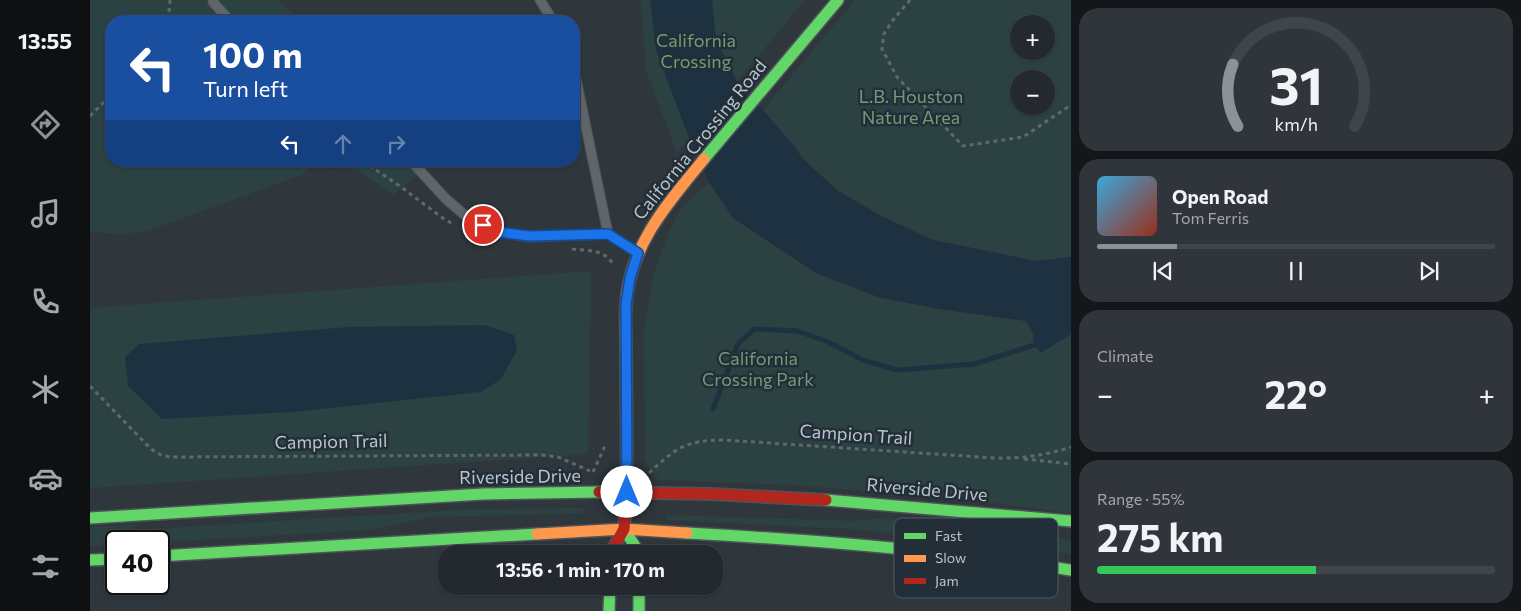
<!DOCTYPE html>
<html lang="en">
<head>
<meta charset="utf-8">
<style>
	body { margin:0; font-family:Commissioner,sans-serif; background:#2f353a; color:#f1f3f6; height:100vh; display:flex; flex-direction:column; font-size:19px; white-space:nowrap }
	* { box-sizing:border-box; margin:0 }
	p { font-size:16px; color:#a3a6aa }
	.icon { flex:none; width:28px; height:28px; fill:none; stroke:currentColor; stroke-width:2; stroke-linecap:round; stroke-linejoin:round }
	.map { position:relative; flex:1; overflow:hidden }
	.drawer { display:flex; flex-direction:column; gap:8px; padding:8px; background:#131719; width:450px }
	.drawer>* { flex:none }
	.banner { position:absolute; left:15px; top:15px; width:475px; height:152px; border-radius:20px; box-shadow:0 1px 4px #0004,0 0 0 1px #40454a; background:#1a4fa0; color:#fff; overflow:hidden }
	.buttons { position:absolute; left:920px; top:15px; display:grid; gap:10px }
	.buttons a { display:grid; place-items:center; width:45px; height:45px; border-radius:50%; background:#23292e; box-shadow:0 1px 4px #0004,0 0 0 1px #40454a; font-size:25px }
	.speed { position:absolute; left:15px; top:530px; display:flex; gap:10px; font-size:25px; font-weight:700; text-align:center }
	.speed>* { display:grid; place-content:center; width:65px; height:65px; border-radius:50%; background:#23292e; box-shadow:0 1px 4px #0004,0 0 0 1px #40454a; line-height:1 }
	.speed .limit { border:2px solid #111; border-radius:8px; background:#fff; color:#111 }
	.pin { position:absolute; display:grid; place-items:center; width:42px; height:42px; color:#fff; margin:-21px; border:2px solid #fff; border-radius:50%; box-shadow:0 1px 5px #0007 }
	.me { position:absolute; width:55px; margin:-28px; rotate:0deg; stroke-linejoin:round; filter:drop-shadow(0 0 4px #0008) }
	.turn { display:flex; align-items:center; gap:18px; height:105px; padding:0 15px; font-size:22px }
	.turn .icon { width:65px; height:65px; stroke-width:2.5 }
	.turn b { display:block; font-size:35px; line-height:42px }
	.lanes { display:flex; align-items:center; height:48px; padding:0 15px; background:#0003; justify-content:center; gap:25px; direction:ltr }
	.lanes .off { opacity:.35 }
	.big { font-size:38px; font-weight:700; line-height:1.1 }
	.drawer .tile { flex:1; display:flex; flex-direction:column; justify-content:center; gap:8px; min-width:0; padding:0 18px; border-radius:20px; background:#2f353a }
	.drawer .dial { align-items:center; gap:0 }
	.dial svg { height:130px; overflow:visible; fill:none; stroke:#40454a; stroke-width:7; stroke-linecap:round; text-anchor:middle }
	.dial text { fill:#f1f3f6; stroke:none }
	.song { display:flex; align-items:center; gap:15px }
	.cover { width:60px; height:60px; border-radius:8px; background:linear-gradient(135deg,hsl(200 70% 55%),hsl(10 70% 35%)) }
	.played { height:5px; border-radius:2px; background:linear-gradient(90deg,#8a939a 20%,#40454a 20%) }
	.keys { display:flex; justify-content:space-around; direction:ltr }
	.heat { display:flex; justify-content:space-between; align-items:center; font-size:28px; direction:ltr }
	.charge { height:8px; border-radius:4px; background:linear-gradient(90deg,#34c759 55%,#40454a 0) }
	.trip { position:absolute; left:348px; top:545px; width:285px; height:50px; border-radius:20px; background:#23292e; box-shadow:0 1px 4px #0004,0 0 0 1px #40454a; font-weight:700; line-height:50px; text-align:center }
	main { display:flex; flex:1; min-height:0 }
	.dock { display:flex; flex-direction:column; width:90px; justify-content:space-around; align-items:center; background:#0e1012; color:#a3a6aa }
	.dock .icon { width:35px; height:35px }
	.dock .on { color:#8a939a }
	.dock b { font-size:22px; color:#f1f3f6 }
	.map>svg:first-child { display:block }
	.green { fill:#2c4242; fill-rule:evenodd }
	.water { fill:#1e3141 }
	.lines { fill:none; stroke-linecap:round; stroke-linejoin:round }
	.stream { stroke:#1e3141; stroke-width:5 }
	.lane-casing { stroke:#4d5459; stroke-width:11 }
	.fast-casing { stroke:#4d5459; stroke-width:14 }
	.slow-casing { stroke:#4d5459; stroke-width:14 }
	.jam-casing { stroke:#4d5459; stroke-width:14 }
	.path { stroke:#61686b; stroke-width:3; stroke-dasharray:4 4; stroke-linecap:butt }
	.lane { stroke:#60656a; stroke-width:9 }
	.fast { stroke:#63d668; stroke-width:11 }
	.slow { stroke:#ff974d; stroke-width:11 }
	.jam { stroke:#b3261e; stroke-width:11 }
	.route-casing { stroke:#114b97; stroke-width:12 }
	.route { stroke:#1a73e8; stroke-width:9 }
	.labels { text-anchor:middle; stroke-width:5; stroke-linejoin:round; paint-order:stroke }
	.park-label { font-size:18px; fill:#749b77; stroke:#222e38 }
	.street-label { font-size:18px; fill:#bbc4cc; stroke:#222e38 }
	.key { fill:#222e38; stroke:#505b64; stroke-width:1 }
	.key-label { font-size:14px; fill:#bbc4cc }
</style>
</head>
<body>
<main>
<nav class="dock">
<b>13:55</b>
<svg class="icon on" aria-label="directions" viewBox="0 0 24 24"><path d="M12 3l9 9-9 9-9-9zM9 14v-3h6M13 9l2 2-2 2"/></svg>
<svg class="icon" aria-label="music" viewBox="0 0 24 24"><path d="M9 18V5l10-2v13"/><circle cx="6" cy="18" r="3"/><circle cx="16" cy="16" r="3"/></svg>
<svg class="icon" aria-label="phone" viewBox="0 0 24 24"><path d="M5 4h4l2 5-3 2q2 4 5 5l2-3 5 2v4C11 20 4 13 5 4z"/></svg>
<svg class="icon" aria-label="climate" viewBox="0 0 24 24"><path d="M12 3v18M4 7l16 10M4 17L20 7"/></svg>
<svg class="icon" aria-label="car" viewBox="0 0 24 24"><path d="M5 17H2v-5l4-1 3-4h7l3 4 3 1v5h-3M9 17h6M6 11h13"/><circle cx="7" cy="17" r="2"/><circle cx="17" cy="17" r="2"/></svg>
<svg class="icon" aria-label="filters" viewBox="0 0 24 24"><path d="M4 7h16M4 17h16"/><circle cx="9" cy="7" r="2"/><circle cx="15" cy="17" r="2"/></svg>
</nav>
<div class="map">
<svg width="981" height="611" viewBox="0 0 981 611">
	<rect width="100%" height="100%" fill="#2f373d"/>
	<path class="green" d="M0,0H188L212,21H21V161H344L303,195L266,169L220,167L214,174L57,231L32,234L0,232Z
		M551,0H715L587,153L556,70Z
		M765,0H981V257L946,261L843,240L791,216L747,190L713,159L704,146L673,110ZM929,24H956V51H929ZM929,79H956V106H929Z
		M619,182L643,218L726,273L791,298L850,309L936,321L943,333L944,345L970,340L981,334V513L858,497L701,485L569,480L566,479L555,462L554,328L564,272L579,232L588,213Z
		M501,271L498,454L0,488V308Z
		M493,508V513L341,517L283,529L260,531L69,542L26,541V545L0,546V527L45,524V530L383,509Z
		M576,515L762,521C793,517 823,520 854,523C897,528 939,534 981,540V554L891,542L761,529L577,520Z"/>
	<path class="water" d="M560,0H622L626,39L648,84L673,110L704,146L713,159L747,190L791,216L843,240L946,261L981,257V334L951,353L944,345L943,333L936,321L850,309L791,298L726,273L643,218L619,182L597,133L566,50Z
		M395,325L424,335L427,350L419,365L411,379L391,392L203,412L72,419L38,386L35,357L49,344L258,327Z"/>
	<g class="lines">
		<path class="stream" d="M623,409L648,344L664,329L707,331L736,341L773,360L807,370L885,364L944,345L947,341"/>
		<g class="lane-casing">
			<path id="lane" d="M450,0L463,21
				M123,2L140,21
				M484,69L518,234
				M321,161L356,199L377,217L409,232L439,237L518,234L546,251"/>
		</g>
		<g class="fast-casing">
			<path id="fast" d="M614,159L748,0
				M736,500L981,521
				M0,518L393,494L509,492
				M534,529L550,554
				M597,533C725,540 854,550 981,570
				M69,556L447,534
				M0,560L26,559
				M549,586V611
				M519,611L520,586"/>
		</g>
		<g class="slow-casing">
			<path id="slow" d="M536,348C536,334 535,319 536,305C539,246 578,203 614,159
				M447,534L534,529L597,533"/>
		</g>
		<g class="jam-casing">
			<path id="jam" d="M509,492L622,494L736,500
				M520,554L534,529L537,492L536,348"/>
		</g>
		<path class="path" d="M80,0L79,12L82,21
			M820,0L803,20L794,34L792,49L807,77L873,146L933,137L981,105
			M0,116L12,104L21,97
			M273,161L311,187L354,219L365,225
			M482,249C498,251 514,249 523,264
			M0,386L61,449L71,455L81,457L452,455L468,457L500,471
			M934,459L981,464
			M503,472L515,446
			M559,473C586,448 596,440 634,440L905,458C932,459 956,455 981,447"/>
		<use href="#lane" class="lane"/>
		<use href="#fast" class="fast"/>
		<use href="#slow" class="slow"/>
		<use href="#jam" class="jam"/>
	</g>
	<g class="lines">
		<g class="route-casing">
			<path id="route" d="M393,225L409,232L439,236L518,234L548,253L540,278L536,304L537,492"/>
		</g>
		<use href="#route" class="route"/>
	</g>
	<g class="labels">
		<g class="park-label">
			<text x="606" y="47">California<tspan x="606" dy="21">Crossing</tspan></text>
			<text x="821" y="103">L.B. Houston<tspan x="821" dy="21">Nature Area</tspan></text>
			<text x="668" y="365">California<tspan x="668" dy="21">Crossing Park</tspan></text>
		</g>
		<g class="street-label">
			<text transform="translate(610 140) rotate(-51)" y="6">California Crossing Road</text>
			<text transform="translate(766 435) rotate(4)" y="6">Campion Trail</text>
			<text transform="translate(241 442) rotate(-1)" y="6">Campion Trail</text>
			<text transform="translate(430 477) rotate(-1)" y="6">Riverside Drive</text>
			<text transform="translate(837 490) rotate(5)" y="6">Riverside Drive</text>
		</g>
	</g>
	<rect x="804" y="518" width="164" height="80" rx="8" class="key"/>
	<rect x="814" y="533" width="22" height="6" fill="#63d668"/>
	<rect x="814" y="555" width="22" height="7" fill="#ff974d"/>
	<rect x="814" y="578" width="22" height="6" fill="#b3261e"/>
	<g class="key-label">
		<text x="845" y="541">Fast</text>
		<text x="845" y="563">Slow</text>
		<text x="845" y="586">Jam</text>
	</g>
</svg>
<div class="buttons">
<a>+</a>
<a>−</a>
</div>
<div class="speed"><div class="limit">40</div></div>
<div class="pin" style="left:393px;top:225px;background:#d93025"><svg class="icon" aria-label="arrive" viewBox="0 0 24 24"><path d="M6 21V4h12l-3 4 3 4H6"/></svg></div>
<svg class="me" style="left:537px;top:492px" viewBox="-20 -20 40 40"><circle r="19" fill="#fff"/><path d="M0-13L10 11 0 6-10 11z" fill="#1a73e8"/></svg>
<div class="trip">13:56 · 1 min · 170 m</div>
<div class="banner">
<div class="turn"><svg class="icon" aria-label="left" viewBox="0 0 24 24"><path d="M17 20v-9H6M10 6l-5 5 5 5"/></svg><div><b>100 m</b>Turn left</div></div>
<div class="lanes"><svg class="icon" aria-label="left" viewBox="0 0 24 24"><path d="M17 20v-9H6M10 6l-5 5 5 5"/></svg><svg class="icon off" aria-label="ahead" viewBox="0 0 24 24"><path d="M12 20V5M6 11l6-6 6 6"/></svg><svg class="icon off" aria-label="right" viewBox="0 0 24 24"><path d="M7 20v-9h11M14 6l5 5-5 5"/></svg></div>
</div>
</div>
<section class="drawer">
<div class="tile dial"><svg viewBox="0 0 100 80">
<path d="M14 69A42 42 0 1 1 86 69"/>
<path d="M14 69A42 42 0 0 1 11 31" stroke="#8a939a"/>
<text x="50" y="56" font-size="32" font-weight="700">31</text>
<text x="50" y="72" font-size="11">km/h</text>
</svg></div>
<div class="tile">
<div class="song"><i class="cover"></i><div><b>Open Road</b><p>Tom Ferris</p></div></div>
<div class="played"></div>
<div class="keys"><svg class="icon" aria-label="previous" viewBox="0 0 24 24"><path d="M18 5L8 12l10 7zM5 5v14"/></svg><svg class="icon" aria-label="pause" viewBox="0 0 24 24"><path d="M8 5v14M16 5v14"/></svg><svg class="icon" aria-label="next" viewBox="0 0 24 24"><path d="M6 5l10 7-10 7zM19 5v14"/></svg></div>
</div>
<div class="tile"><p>Climate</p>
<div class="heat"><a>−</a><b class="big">22°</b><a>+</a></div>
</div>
<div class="tile"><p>Range · 55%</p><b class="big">275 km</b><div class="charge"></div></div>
</section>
</main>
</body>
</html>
